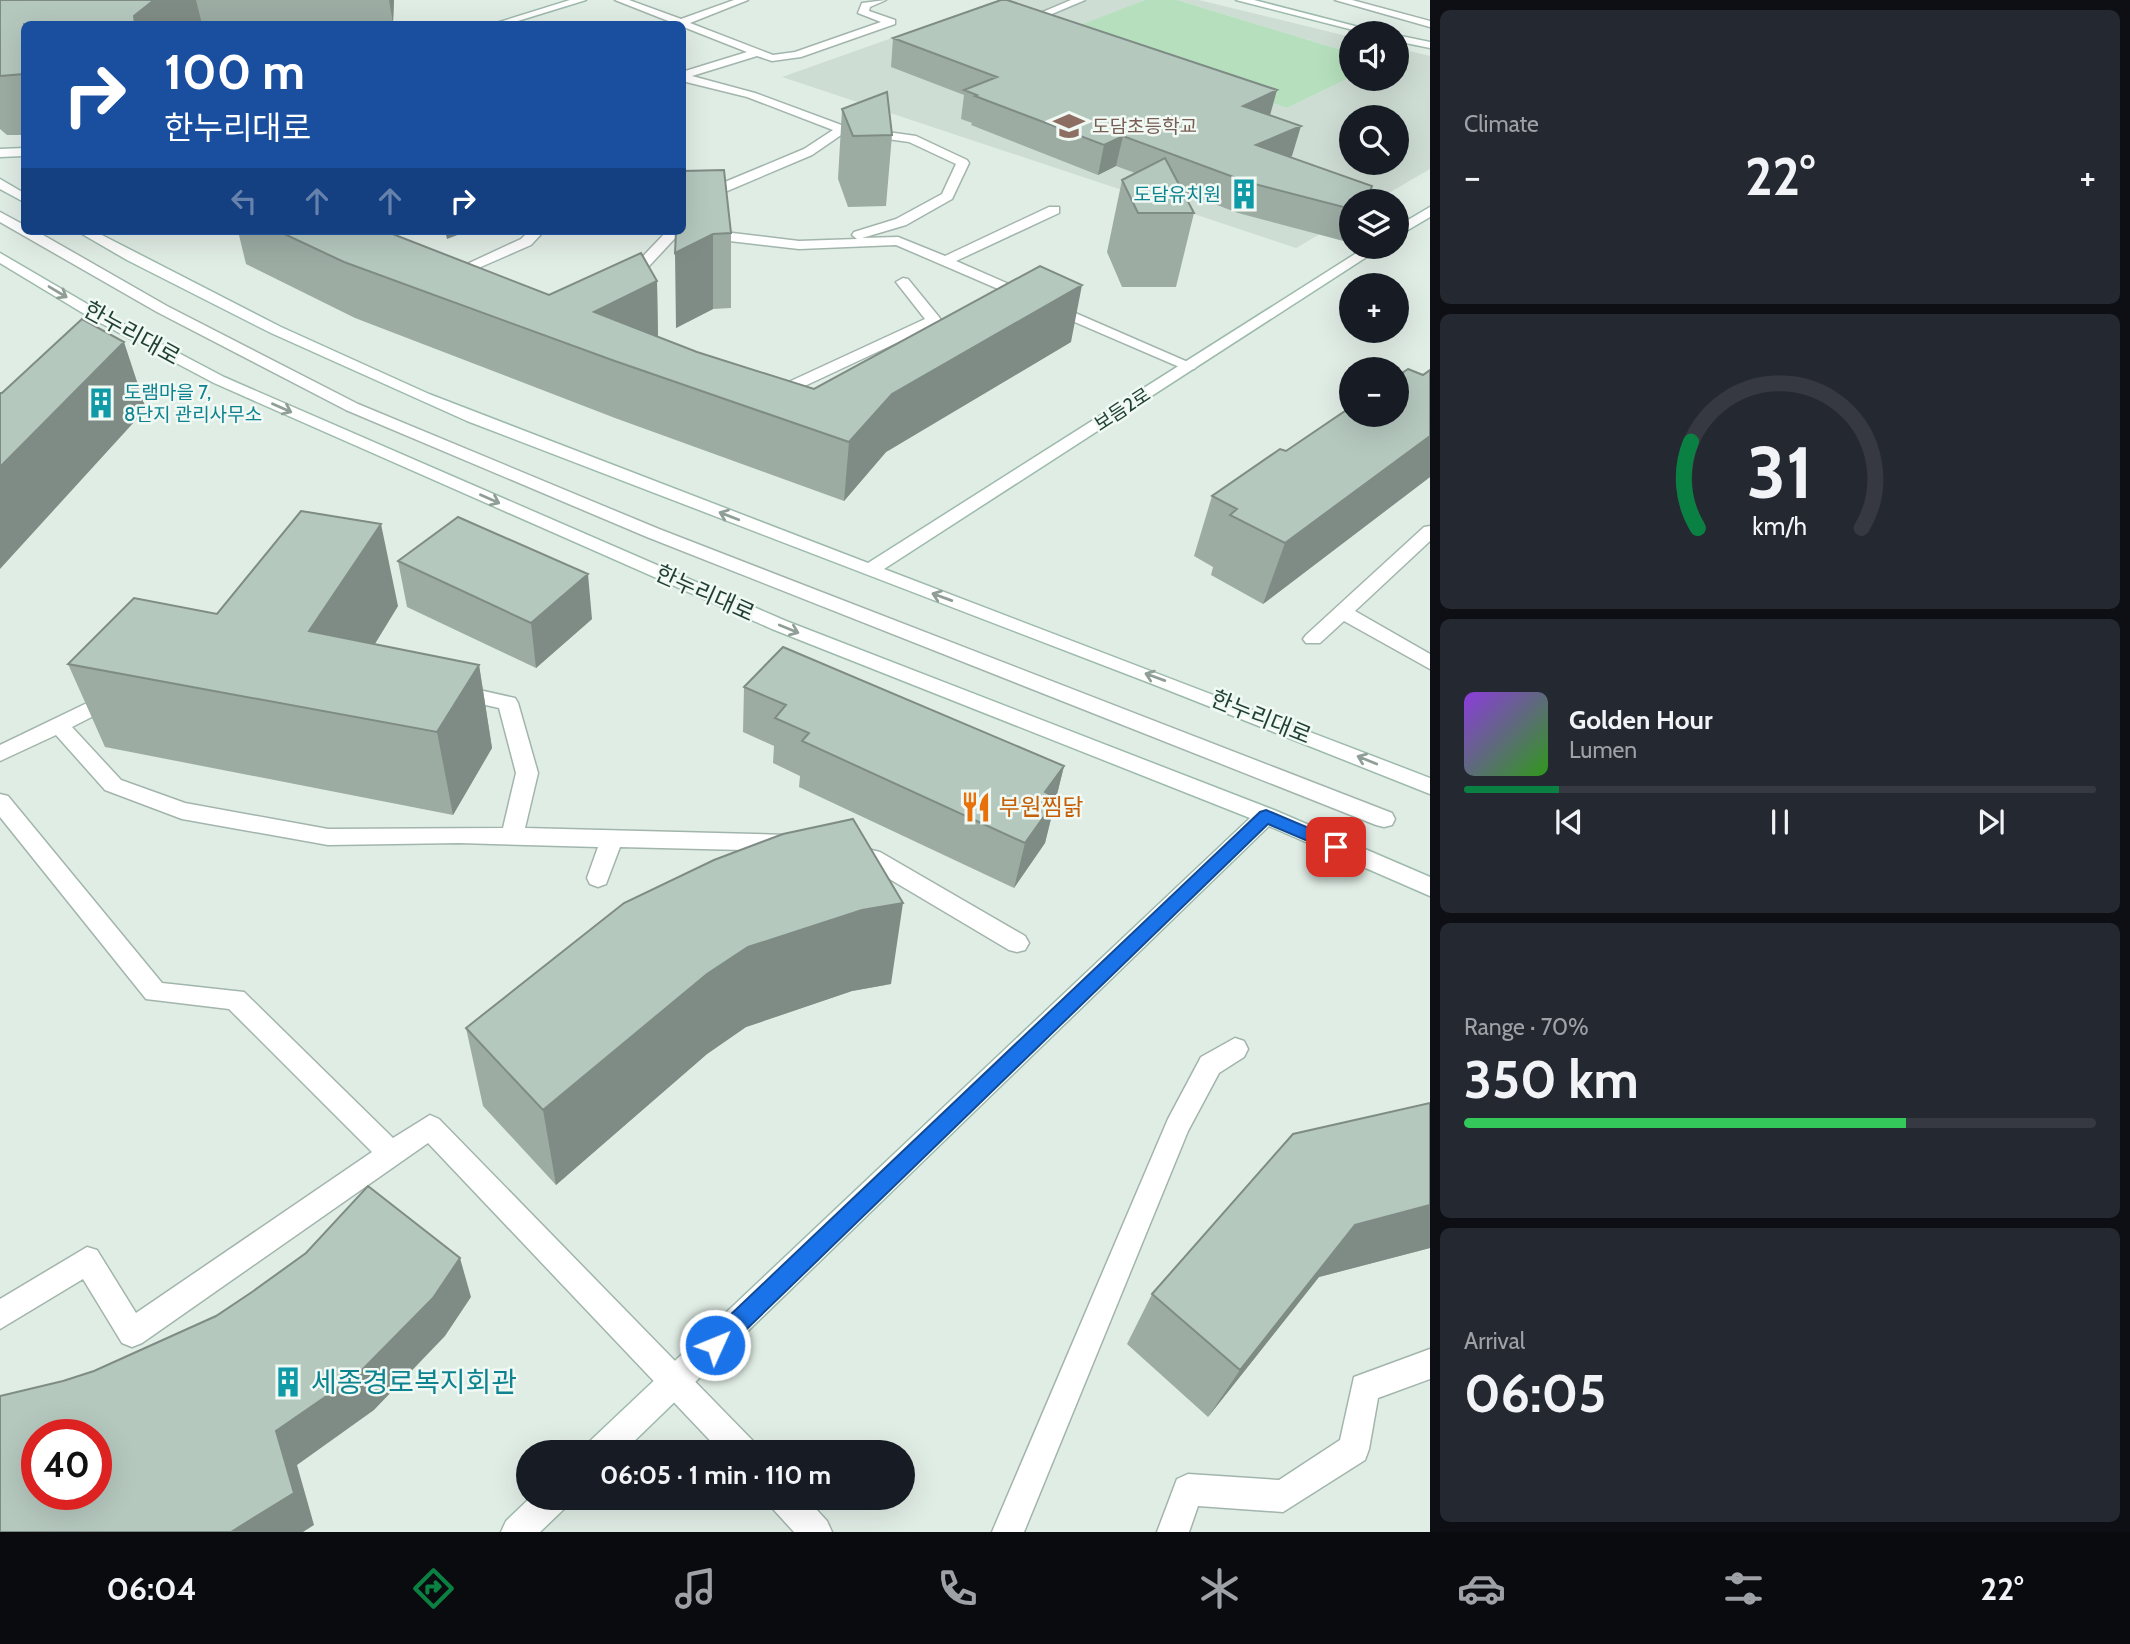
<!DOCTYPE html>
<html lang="en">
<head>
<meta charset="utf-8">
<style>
	body { margin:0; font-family:Cabin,"Noto Sans KR",sans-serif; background:#242831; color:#f1f3f6; height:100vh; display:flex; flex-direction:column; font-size:26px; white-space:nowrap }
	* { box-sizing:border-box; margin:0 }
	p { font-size:23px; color:#9ea1a6 }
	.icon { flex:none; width:38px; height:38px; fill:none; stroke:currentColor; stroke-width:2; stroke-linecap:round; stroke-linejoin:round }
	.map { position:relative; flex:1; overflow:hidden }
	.panel { display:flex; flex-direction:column; gap:10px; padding:10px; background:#0d0f14; width:700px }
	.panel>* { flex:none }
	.guide { position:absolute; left:21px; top:21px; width:665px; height:214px; border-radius:10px; box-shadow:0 7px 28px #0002; background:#1a4fa0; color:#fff; overflow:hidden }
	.tools { position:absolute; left:1339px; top:21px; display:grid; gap:14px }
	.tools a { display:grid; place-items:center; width:70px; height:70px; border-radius:50%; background:#171b24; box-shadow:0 7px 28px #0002; font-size:35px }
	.speed { position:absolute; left:21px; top:1419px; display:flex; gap:14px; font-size:35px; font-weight:700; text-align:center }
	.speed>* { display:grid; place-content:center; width:91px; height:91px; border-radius:50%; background:#171b24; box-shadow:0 7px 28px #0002; line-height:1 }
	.speed .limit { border:10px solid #d22; background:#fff; color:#111 }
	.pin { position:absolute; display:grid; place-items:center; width:60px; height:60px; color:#fff; margin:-30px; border-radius:14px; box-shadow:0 4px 10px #0006 }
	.me { position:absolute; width:77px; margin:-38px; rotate:46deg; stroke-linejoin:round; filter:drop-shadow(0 0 5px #0008) }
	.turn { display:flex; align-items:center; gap:24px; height:147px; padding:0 28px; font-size:32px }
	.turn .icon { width:91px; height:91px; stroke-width:2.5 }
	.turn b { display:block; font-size:49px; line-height:60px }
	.lanes { display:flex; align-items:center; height:66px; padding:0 28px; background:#0003; justify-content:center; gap:35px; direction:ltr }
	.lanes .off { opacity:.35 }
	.big { font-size:52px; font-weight:800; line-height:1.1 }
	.panel .widget { flex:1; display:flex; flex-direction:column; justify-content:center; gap:10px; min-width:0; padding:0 24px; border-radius:10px; background:#242831 }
	.panel .dial { align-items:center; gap:0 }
	.dial svg { height:182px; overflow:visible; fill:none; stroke:#363941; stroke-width:7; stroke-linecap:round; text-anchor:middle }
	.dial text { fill:#f1f3f6; stroke:none }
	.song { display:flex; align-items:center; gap:21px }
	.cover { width:84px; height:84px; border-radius:10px; background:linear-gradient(135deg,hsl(270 70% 55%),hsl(110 70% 35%)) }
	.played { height:7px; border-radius:4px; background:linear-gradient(90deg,#0b8043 15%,#363941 15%) }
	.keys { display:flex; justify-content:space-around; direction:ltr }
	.heat { display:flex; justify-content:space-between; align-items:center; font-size:38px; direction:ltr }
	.charge { height:10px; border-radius:5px; background:linear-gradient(90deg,#34c759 70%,#363941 0) }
	.trip { position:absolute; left:516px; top:1440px; width:399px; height:70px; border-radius:35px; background:#171b24; box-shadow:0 7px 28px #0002; font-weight:800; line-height:70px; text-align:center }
	.tab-bar { display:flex; height:112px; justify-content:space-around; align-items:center; background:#090b0e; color:#9ea1a6 }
	.tab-bar .icon { width:49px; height:49px }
	.tab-bar .selected { color:#0b8043 }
	.tab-bar b { font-size:32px; color:#f1f3f6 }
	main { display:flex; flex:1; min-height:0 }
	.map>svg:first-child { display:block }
	.built { fill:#ceddd4; fill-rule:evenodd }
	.green { fill:#b6e0bd }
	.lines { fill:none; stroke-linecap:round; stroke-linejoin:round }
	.lane-casing { stroke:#a2b5ac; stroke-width:3 }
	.secondary-casing { stroke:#9dbaac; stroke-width:3 }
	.lane { fill:#fff; fill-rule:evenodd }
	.secondary { fill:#fff; fill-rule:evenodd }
	.wall { fill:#9caca3 }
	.shaded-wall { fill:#7f8c85 }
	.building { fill:#b5c8be; stroke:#7f8c85; stroke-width:2; fill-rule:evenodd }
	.oneway { stroke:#8f9f98 }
	.route { fill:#1a73e8; stroke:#114b97; stroke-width:2 }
	.labels { text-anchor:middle; stroke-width:5; stroke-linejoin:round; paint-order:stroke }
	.far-education-label { font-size:19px; fill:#785e54; stroke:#f1f9f4; text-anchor:start }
	.far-culture-label { font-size:19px; fill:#0d838f; stroke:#f1f9f4; text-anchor:end }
	.far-street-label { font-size:19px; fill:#1f3f32; stroke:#f1f9f4 }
	.street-label { font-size:23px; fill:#1f3f32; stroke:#f1f9f4 }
	.food-label { font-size:23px; fill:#c56008; stroke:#f1f9f4; text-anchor:start }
	.near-culture-label { font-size:28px; fill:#0d838f; stroke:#f1f9f4; text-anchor:start }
</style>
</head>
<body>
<main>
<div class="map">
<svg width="1430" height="1532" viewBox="0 0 1430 1532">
	<rect width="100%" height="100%" fill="#e0ede5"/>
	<path class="built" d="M999,0H1145L1064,32L1287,108L1351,77L1396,79L1397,48L1430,56V169L1375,201H1351V216L1296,248L782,77ZM999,65L1187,133L999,134L962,119ZM1351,117H1396V163H1351Z
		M1177,0H1199L1351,37V53Z"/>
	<path class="green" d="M1145,0H1177L1351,53V77L1287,108L1062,32Z"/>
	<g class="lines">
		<g class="lane-casing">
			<path id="lane" d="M615,0H629L681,19L734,0H748L690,23L773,55L795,52L881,22L858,13L862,3L886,0L870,7L869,11L895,20V24L801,57L772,61L757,56L692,76L755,93L844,126L916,136L967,160L969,163L952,199L906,225L862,238L898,237L945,256L1049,207H1059V213L956,261L1197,366L1194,369H1184L896,245L799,249L678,235L638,278L621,281V275L628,272L667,231H682V227L799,241L857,239L852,235L854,232L896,219L942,194L956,164L909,142L844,133L812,155L706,200H696V194L804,149L833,130L747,97L682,81V72L747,52Z
				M1071,0H1085L1040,19L1031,17Z
				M1335,0H1352L1430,21V27Z
				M0,212L24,225V231H36L167,306L358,404L659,529L1392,813L1395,819L1392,825L1384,827L1376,825L647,537L346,410L157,312L0,222Z
				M529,231H544L531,245L451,280H441L439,277L521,239Z
				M903,278L908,279L939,317L941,320L939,323L779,398H767L765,395L767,392L925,319L896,282Z
				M1430,526V541L1355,611L1430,654V669L1344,621L1320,643H1306L1303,639L1306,635L1424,527Z
				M457,685L515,698L518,703L538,773L525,828L788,835L796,837L799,843L796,849L788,851L620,847L606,884L598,887L590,884L587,878L598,847L459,843L328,845L182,819L105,790L56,735L0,761V745L114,690L121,692L124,697L121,702L72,727L121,780L185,803L328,829L503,828L516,773L499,708L450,697L447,692L450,687Z
				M0,794L8,796L162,983L244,992L393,1138L430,1115L439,1119L753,1441L757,1452H721L428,1143L142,1343L132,1347L122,1343L83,1279L0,1329V1299L87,1247L97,1250L136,1313L372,1152L229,1009L146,999L0,817Z
				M851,845L880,852L1025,936L1029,943L1025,950L1017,952L1009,950L866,865L843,859L840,853L843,847Z
				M1235,1038L1244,1041L1248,1049L1244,1057L1219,1073L1188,1131L1024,1532H992L1168,1119L1201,1057Z
				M1430,1349V1379L1378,1398L1369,1449L1365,1460L1283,1512L1198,1506L1189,1532H1157L1177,1479L1188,1474L1279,1480L1340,1440L1354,1377Z
				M768,1498H806L827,1521L832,1532H794L773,1509Z"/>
		</g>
		<g class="secondary-casing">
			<path id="secondary" d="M570,0H586L508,24H493Z
				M1236,0H1254L1382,33H1365Z
				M1396,35L1430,42V48L1396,41Z
				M24,148V156L0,157V149Z
				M0,179L24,193V202L0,189Z
				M1430,207V217L1396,237V227Z
				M77,231H94L281,327L429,394L868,563L1366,247H1382L884,569L1430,778V794L1155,685L467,421L271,333L127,260Z
				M0,253L101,312L224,377L786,621L1274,810L1430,877V896L1269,826L623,1452H586L590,1441L1250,818L772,629L214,383L91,318L0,263Z
				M530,1498H569L564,1509L540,1532H501L506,1521Z"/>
		</g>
		<use href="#lane" class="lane"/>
		<use href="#secondary" class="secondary"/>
	</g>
	<path class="wall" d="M0,0H394L393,23H358V24H24V135H7L0,129Z
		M893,38L1270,115L1292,156L1290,157L1351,201V243L1238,213L1183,192L1194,213L1176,287H1122L1107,252L1122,180L1135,173L1116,166L1098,175L971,125L972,123L961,119L964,95L891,67Z
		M842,109L892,135L886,206L848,207L838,179Z
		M238,231H385L549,295L657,281L658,338L697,352L814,389L1071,342L886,452L844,501L615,418L355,318L246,264Z
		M676,231L731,233V308L713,309L676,328Z
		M1430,370V477L1263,604L1211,575L1213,567L1194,556L1212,496L1286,451Z
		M398,561L592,619L536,668L407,607Z
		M398,606L375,644L479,665L492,748L453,815L105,747L68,664L217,614Z
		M744,687L1064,766L1045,843L1014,888L799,787L800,776L773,763L774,746L743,732Z
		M891,984L852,991L746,1027L707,1054L556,1185L483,1106L466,1028Z
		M1430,1103V1248L1319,1277L1208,1417L1127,1344L1152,1294Z"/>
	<path class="shaded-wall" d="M144,0H196L202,24H135L134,16Z
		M389,0H394L393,23Z
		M24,74V86L21,75Z
		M1277,90L1269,119L1243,106Z
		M1301,126L1292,156L1248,176L1256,145Z
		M1123,136L1116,166L1098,175L1104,145Z
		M445,231H468L447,239Z
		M713,234V309L676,328L675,253Z
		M657,281L658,338L594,312Z
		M1082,285L1071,342L886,452L844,501L849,442L892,394Z
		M124,342L146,409L0,569V467Z
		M1430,436V477L1263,604L1285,543Z
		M381,524L398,606L332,713L309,631Z
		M588,574L592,619L536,668L531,623Z
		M479,665L492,748L453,815L437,732Z
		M1064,766L1045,843L1014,888L1025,843L1045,792Z
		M903,903L891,984L852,991L746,1027L707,1054L556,1185L543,1110L707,974L748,947L862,910Z
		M1430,1205V1248L1319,1277L1208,1417L1240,1370L1355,1225Z
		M460,1258L471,1297L445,1336L374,1410L297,1465L314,1525L303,1532H231L276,1431Z"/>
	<path class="building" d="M0,0H154L134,16L135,24H24V74L0,76Z
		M1001,0H1007L1277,90L1243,106L1301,126L1256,145L1372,186L1367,201H1351V209L1247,182L1123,136L1104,145L975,96L977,95L964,90L997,77L893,38Z
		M887,92L892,135L853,136L842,109Z
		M1165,158L1194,213H1138L1122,180Z
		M724,170L731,233L713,234L675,253L676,231H682V171Z
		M278,231H385L549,295L641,253L657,281L594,312L697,352L814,389L1040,266L1082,285L892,394L849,442L612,360L344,262Z
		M82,319L124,342L0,467V393H2Z
		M1408,369L1423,375L1430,370V436L1285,543L1230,515L1237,509L1212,496L1280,449L1286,451L1351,407V415H1396V377Z
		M301,511L381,524L309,631L479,665L437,732L68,664L134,598L217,614Z
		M458,517L588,574L531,623L398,561Z
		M783,647L1064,766L1045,792L1057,798L1025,843L802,741L809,733L775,718L786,705L744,687Z
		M853,819L903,903L862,910L748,947L707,974L543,1110L466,1028L624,903L714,860L783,834Z
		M1430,1103V1205L1355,1225L1240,1370L1152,1294L1293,1134Z
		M368,1186L460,1258L433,1298L357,1375L276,1431L294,1493L231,1532H0V1396L63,1381L94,1371L216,1316L252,1292L306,1253ZM37,1435H96V1494H37Z"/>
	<defs><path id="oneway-shaft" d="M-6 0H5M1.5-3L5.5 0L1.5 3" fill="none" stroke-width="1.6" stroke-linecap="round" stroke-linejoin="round" transform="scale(1.75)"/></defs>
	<g class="oneway">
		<use href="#oneway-shaft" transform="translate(58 292) rotate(31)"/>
		<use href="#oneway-shaft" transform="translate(282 408) rotate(24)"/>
		<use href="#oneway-shaft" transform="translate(490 499) rotate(24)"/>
		<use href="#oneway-shaft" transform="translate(729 516) rotate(-159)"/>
		<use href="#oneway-shaft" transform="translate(942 597) rotate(-160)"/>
		<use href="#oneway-shaft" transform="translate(789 629) rotate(22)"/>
		<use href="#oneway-shaft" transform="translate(1155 677) rotate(-160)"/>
		<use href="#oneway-shaft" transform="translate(1367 760) rotate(-158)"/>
	</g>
	<path class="route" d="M1266,810L1342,842L1345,847L1342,851L1336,853L1268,824L723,1352L715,1356L707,1352L704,1345L707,1337L1260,812Z"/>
	<defs>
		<g id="school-bare" transform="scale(2.415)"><path d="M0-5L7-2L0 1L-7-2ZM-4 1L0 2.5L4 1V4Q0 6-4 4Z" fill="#8d6e63" stroke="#f1f9f4" stroke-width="2.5" paint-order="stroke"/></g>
		<g id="building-bare" transform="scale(2.415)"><path d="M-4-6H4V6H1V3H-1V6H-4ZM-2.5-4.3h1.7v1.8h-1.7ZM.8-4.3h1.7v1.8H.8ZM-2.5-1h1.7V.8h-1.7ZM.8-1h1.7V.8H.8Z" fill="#0f9aa8" stroke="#f1f9f4" stroke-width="2.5" paint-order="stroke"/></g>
		<g id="restaurant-bare" transform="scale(2.415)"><path d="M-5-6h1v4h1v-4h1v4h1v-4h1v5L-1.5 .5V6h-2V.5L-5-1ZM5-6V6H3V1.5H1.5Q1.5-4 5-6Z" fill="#e8710a" stroke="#f1f9f4" stroke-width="2.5" paint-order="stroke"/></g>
	</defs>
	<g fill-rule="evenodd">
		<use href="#school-bare" x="1069" y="126"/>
		<use href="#building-bare" x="1244" y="194"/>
		<use href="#building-bare" x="101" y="403"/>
		<use href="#restaurant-bare" x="976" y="807"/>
		<use href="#building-bare" x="288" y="1382"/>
	</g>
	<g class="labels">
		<g class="far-education-label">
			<text x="1092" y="133">도담초등학교</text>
		</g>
		<g class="far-culture-label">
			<text x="1221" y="201">도담유치원</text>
			<text x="124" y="399" text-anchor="start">도램마을 7,<tspan x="124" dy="22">8단지 관리사무소</tspan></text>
		</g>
		<g class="far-street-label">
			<text transform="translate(1122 409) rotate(-33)" y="7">보듬2로</text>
		</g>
		<g class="street-label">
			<text transform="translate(132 333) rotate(29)" y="8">한누리대로</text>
			<text transform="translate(705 593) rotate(24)" y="8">한누리대로</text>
			<text transform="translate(1261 717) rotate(22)" y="8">한누리대로</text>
		</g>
		<g class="food-label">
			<text x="999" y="815">부원찜닭</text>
		</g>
		<g class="near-culture-label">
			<text x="311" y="1392">세종경로복지회관</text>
		</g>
	</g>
</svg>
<div class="tools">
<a><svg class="icon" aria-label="sound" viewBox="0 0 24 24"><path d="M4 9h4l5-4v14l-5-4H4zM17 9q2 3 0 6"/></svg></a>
<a><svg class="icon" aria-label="search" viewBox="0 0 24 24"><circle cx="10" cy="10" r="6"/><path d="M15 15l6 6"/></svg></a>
<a><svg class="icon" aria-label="layers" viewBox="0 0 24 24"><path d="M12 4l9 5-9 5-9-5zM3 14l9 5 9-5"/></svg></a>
<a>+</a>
<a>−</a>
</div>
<div class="speed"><div class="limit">40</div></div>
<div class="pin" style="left:1336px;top:847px;background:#d93025"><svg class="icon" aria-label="arrive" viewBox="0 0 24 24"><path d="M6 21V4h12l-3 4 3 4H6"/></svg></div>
<svg class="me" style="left:715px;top:1345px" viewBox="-20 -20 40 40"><circle r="17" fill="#1a73e8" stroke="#fff" stroke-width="3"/><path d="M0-11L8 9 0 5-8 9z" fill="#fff"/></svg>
<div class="trip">06:05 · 1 min · 110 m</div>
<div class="guide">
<div class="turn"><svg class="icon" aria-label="right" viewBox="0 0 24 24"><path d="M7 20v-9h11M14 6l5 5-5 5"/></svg><div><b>100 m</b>한누리대로</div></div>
<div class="lanes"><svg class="icon off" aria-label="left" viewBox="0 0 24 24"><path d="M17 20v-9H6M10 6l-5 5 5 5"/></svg><svg class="icon off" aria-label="ahead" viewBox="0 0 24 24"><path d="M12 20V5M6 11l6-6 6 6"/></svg><svg class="icon off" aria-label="ahead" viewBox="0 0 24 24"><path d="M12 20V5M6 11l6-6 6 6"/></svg><svg class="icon" aria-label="right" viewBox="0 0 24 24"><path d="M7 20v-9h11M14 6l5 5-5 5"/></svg></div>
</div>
</div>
<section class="panel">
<div class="widget"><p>Climate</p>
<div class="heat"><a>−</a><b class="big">22°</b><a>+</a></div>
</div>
<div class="widget dial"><svg viewBox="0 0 100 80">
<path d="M14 69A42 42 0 1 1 86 69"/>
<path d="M14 69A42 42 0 0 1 11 31" stroke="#0b8043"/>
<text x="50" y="56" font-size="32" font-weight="700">31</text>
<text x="50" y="72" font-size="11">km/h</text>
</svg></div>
<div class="widget">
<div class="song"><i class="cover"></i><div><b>Golden Hour</b><p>Lumen</p></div></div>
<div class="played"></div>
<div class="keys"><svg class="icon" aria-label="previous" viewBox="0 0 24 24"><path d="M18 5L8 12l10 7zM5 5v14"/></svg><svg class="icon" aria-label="pause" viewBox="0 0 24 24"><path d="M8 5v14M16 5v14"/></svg><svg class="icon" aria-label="next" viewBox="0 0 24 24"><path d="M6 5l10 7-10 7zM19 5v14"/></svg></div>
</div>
<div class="widget"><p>Range · 70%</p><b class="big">350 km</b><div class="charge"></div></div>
<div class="widget"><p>Arrival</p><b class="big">06:05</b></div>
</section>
</main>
<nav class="tab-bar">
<b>06:04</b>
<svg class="icon selected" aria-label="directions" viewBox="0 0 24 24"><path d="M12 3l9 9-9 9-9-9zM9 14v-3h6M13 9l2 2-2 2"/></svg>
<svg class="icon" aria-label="music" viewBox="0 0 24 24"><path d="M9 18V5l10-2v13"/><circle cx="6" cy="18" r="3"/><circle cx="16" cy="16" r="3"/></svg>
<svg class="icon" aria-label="phone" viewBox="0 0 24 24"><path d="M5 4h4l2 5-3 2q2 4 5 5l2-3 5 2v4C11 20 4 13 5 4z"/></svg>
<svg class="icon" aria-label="climate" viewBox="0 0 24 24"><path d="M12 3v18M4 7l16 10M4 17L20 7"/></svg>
<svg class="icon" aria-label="car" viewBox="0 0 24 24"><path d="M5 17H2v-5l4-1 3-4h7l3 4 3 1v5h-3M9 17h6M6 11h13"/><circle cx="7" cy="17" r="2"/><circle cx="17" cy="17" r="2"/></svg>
<svg class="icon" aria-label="filters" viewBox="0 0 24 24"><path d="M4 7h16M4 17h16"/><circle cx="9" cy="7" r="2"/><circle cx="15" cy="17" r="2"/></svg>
<b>22°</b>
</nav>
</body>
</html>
